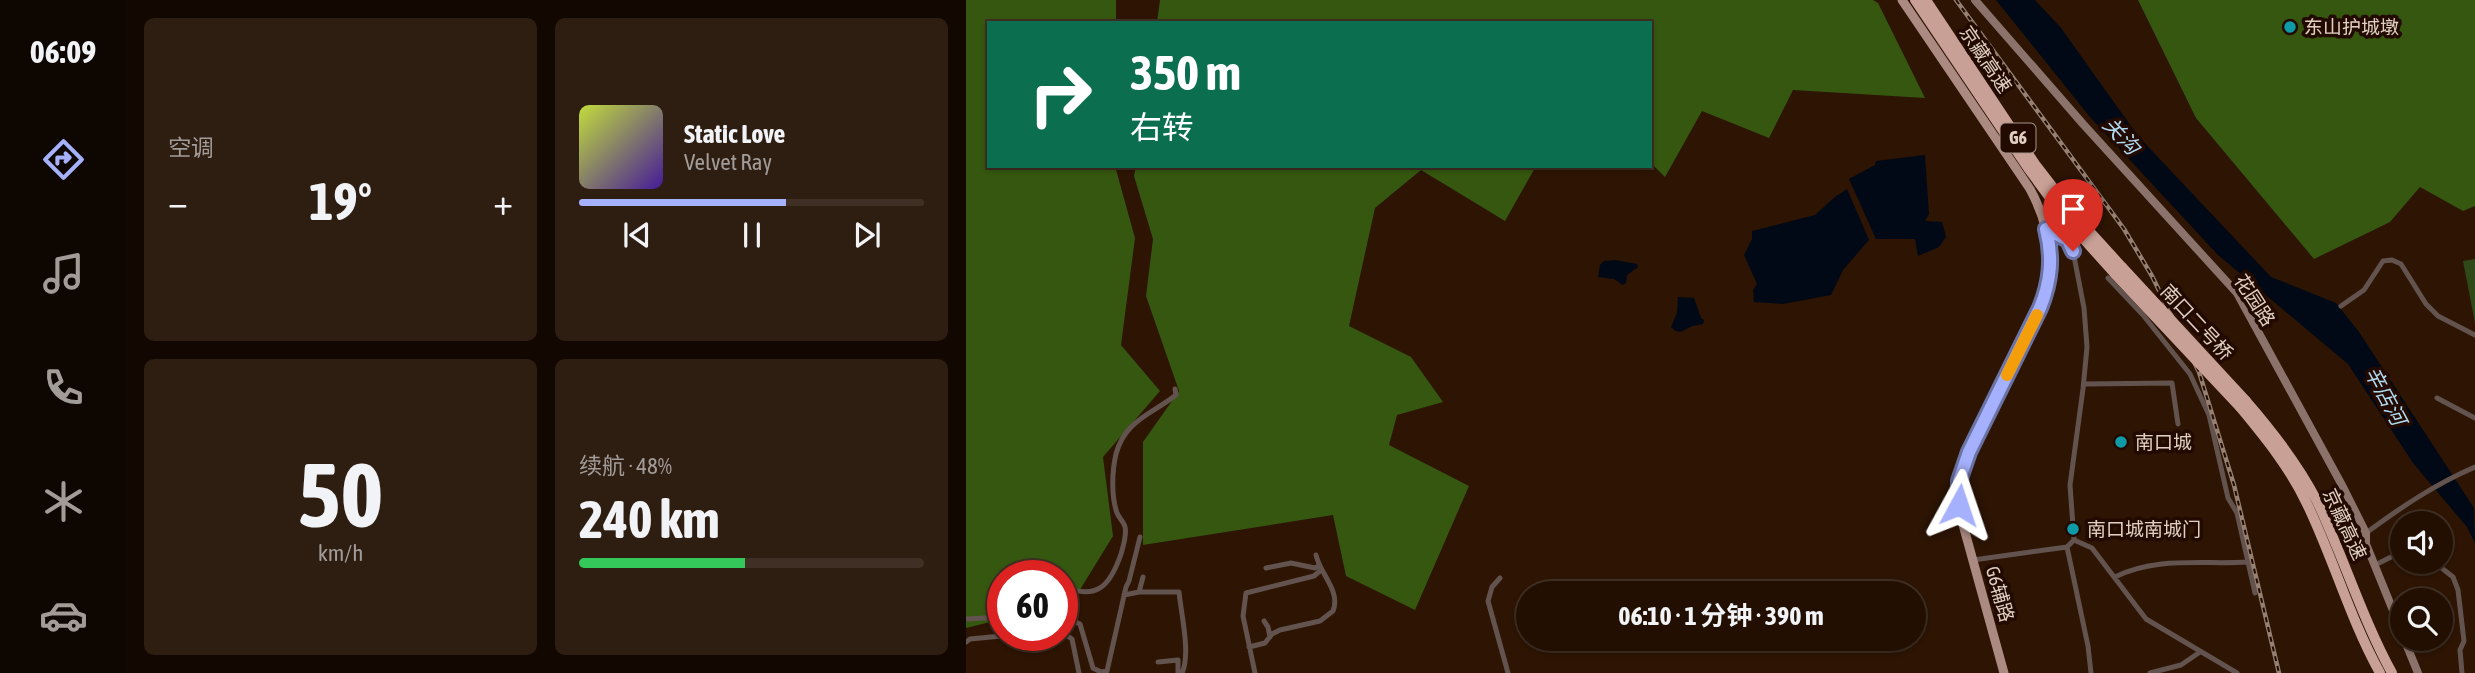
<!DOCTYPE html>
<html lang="zh">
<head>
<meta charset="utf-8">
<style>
	body { margin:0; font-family:"Asap Condensed","Noto Sans SC",sans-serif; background:#2e1d11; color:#f1f3f6; height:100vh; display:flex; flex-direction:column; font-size:26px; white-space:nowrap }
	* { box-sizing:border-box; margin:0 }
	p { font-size:23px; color:#a29c99 }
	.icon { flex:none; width:38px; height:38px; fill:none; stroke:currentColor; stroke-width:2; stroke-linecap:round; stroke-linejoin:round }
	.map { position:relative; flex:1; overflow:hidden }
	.details { display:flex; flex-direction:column; gap:18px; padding:18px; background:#130801; width:840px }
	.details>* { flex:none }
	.hud { position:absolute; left:21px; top:21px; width:665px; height:147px; border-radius:0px; box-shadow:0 2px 5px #0004,0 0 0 2px #3f2f24; background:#0b6e4f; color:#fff; overflow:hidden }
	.controls { position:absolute; left:1424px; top:511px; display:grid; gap:14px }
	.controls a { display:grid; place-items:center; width:63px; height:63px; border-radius:50%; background:#220f02; box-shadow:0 2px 5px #0004,0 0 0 2px #3f2f24; font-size:35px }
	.speed { position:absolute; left:21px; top:560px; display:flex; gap:14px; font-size:35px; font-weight:700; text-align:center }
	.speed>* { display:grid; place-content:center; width:91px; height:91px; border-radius:50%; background:#220f02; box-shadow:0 2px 5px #0004,0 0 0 2px #3f2f24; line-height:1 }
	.speed .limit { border:10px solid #d22; background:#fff; color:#111 }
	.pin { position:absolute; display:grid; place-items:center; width:60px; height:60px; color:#fff; margin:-72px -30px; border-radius:50% 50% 50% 0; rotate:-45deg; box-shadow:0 0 7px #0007 }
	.pin .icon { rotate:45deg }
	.me { position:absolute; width:77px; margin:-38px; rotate:5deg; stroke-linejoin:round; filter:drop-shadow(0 0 5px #0008) }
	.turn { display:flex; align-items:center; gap:24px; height:147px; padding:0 28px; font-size:32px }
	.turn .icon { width:91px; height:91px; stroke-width:2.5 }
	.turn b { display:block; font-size:49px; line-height:60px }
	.big { font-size:52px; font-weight:700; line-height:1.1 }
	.details .widget { flex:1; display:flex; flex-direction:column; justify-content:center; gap:10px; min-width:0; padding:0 24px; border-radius:10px; background:#2e1d11 }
	.details .dial { align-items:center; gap:0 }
	.dial b { font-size:91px; line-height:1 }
	.song { display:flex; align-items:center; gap:21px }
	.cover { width:84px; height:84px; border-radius:10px; background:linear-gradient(135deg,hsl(70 70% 55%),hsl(260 70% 35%)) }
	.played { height:7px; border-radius:4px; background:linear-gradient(90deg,#a5b1fc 60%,#3f2f24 60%) }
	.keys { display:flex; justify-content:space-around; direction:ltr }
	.heat { display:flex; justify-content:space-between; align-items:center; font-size:38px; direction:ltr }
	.charge { height:10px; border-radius:5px; background:linear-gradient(90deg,#34c759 48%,#3f2f24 0) }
	.details .tiles { flex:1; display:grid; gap:18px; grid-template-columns:repeat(2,1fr) }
	.trip { position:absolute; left:550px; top:581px; width:410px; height:70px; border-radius:35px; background:#220f02; box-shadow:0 2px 5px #0004,0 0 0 2px #3f2f24; font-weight:700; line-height:70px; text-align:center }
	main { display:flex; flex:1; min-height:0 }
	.tabs { display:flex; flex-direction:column; width:126px; justify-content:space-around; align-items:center; background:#0e0601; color:#a29c99 }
	.tabs .icon { width:49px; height:49px }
	.tabs .active { color:#a5b1fc }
	.tabs b { font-size:32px; color:#f1f3f6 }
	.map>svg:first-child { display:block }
	.green { fill:#304919 }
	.forest { fill:#35570f }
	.water { fill:#000915 }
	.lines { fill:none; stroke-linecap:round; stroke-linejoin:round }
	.street { stroke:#63534e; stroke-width:5 }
	.secondary { stroke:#8b726b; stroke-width:8 }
	.primary { stroke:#ab8a81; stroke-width:9 }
	.highway { stroke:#c8a095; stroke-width:10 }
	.rail-casing { stroke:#958072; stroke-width:4.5 }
	.rail { stroke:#220a00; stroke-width:2; stroke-dasharray:5; stroke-linecap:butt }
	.highway-bridge { stroke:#c8a095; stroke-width:10 }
	.route-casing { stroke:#6b73a4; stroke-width:18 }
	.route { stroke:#a5b1fc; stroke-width:12 }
	.slow { stroke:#f59e0b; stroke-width:12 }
	.culture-dot { fill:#0f9aa8; stroke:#220a00; stroke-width:2.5 }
	.labels { text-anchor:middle; stroke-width:7; stroke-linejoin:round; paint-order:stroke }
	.shield { fill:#220a00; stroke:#a89489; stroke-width:2 }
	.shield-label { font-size:18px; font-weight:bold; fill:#e1cfc4 }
	.poi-label { font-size:19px; fill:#e1cfc4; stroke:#220a00; text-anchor:start }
	.street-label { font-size:19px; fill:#e1cfc4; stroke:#220a00 }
	.water-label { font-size:21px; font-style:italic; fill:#b2dbf3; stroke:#220a00 }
</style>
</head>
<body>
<main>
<nav class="tabs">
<b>06:09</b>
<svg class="icon active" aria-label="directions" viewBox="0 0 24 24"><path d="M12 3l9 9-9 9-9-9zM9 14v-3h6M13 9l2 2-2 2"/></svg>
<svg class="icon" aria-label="music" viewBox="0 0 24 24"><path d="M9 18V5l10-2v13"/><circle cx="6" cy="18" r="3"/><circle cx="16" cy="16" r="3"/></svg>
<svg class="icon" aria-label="phone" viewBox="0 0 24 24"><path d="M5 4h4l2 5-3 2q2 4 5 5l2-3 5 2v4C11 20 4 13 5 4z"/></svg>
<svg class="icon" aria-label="climate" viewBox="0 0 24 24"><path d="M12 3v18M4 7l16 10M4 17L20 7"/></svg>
<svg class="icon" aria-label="car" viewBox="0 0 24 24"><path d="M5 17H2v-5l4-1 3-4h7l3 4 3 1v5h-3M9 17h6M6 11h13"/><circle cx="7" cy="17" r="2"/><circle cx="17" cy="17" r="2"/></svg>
</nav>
<section class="details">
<div class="tiles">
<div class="widget"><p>空调</p>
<div class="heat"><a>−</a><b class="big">19°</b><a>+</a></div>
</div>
<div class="widget">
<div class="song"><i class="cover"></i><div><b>Static Love</b><p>Velvet Ray</p></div></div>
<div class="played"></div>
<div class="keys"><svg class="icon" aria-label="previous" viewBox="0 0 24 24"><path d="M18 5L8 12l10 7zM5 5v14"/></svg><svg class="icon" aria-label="pause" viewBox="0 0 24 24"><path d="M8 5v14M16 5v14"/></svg><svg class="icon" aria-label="next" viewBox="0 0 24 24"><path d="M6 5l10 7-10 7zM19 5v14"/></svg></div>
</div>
<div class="widget dial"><b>50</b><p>km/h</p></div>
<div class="widget"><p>续航 · 48%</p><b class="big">240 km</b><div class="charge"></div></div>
</div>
</section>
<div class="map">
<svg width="1509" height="673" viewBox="0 0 1509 673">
	<rect width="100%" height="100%" fill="#2d1403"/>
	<path class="green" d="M1509,259V323L1497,261Z"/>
	<path class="forest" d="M0,0H150V23H23V166H149L169,238L155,345L194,391L137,457L147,536L107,601L96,604V576H37V619L0,628Z
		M194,0H907L912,3L959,98L827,90L803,138L736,111L699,177L684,162V23H191Z
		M1172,0H1509V206L1497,211L1454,187L1424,222L1348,259L1230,118Z
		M170,166H570L539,221L455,170L409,208L383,326L445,357L477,402L431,415L423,445L503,486L449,610L380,576L367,515L177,545V442L213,391L180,296L187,239L168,176Z"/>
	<path class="water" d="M1030,0H1069L1095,28L1172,136L1305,277L1370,303L1393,332L1508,508L1509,543L1501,527L1447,463L1382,364L1252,255L1124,117Z
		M959,155L963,214L959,221L976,222L980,237L973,247L952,256L949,239H910L883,179L909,165L910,161Z
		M881,189L903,240L877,270L865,295L817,304L788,302L787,290L791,284L778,255L786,239V231L849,215L869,197Z
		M649,260L671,264L672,267L661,275L660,283L657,285L648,279L632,277L634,265L638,261Z
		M712,297L728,298L735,318L738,320L737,324C734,325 730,325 727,326C717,329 715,337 705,327L711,313Z"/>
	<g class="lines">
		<path class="street" d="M1142,278L1177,315L1224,374L1243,415L1262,498L1271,513L1289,593
			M1375,306L1398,290L1417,261L1426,260L1435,264L1460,304L1472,316L1509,335
			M1118,384L1206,383L1212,424
			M1471,398L1509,418
			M1400,533C1434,508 1469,484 1509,467
			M1108,540L1126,548L1180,619L1271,673
			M1101,547L1122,646L1125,673
			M1007,560L1101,547L1108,540L1104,485L1117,389L1121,347L1118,308L1107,251L1102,240L1080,229
			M1468,562L1487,577L1492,590L1498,641L1494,650L1496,673
			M1409,565L1437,551
			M300,568L325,563L349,568L352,566
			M1149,577C1191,556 1238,565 1282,562
			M534,578L526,587L522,601L542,673
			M96,586C131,601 144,586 155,554C157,547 161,535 159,527C158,522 153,518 151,513C145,496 146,471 150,454C159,420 186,414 210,395L209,389
			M173,592L177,577
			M158,595L173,592H213C215,613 225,654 216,673
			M96,616L114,624L127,668L135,672L141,671L160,587L163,581L174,537
			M0,619L37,617
			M298,621L302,627L304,637
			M96,632L106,639L113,673
			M0,642L4,639L46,635
			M283,647L299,643L306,634L314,630L354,621L367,611C375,591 354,574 350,555
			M192,662L212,660V673
			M289,673L277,616L280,593L348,576L355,570
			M1184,673L1215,665L1234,652"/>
		<path class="secondary" d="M1009,0L1117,124L1271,293L1377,487L1400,533V544L1437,635
			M1438,639L1452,673"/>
		<path class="primary" d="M936,0L1064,189C1085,228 1091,267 1074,308L1003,452L993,481L992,493L996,521L1038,673"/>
		<path class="highway" d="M949,0L1062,168L1098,217L1149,274
			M960,0L1069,164L1106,212L1156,267
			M1280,401C1307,432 1332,464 1351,501C1378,558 1396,618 1426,673
			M1274,407C1299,437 1324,468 1341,504C1368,560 1384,619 1414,673"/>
		<g class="rail-casing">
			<path id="rail" d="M990,0L1158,229L1186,276L1233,372L1268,485L1313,673"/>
		</g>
		<use href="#rail" class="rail"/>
		<path class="highway-bridge" d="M1156,267L1280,401
			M1149,274L1274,407"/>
	</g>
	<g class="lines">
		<g class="route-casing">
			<path id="route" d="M993,505V481L1003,452L1074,308C1085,281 1087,257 1080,229L1102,240L1107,251"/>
		</g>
		<use href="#route" class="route"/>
		<path class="slow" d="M1041,375L1071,315"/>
	</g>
	<g class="culture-dot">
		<circle cx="1324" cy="27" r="7"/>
		<circle cx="1155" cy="442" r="7"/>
		<circle cx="1107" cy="529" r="7"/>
	</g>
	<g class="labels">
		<rect class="shield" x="1034.5" y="123.5" width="35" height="29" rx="5"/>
		<g class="shield-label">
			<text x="1052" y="144">G6</text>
		</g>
		<g class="poi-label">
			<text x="1338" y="34">东山护城墩</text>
			<text x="1169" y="449">南口城</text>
			<text x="1121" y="536">南口城南城门</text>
		</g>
		<g class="street-label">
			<text transform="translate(1020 59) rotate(56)" y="7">京藏高速</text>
			<text transform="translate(1289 300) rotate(57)" y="7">花园路</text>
			<text transform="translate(1231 322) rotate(47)" y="7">南口二号桥</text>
			<text transform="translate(1379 524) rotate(65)" y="7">京藏高速</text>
			<text transform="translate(1034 594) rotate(74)" y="7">G6辅路</text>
		</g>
		<g class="water-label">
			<text transform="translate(1155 136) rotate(47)" y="7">关沟</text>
			<text transform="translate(1419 396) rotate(62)" y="7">辛店河</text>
		</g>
	</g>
</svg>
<div class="controls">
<a><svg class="icon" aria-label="sound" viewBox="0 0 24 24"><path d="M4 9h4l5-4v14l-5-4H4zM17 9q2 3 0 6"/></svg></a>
<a><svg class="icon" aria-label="search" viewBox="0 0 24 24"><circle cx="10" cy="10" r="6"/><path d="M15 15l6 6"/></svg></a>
</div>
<div class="speed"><div class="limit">60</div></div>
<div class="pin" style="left:1107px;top:251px;background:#d93025"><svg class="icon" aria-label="arrive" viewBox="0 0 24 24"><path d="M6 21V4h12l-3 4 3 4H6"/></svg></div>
<svg class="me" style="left:993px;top:505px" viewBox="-20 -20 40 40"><path d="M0-17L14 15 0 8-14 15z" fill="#a5b1fc" stroke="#fff" stroke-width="4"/></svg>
<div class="trip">06:10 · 1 分钟 · 390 m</div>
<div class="hud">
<div class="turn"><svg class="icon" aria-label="right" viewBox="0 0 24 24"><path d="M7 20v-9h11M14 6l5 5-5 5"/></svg><div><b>350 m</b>右转</div></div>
</div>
</div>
</main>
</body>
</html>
